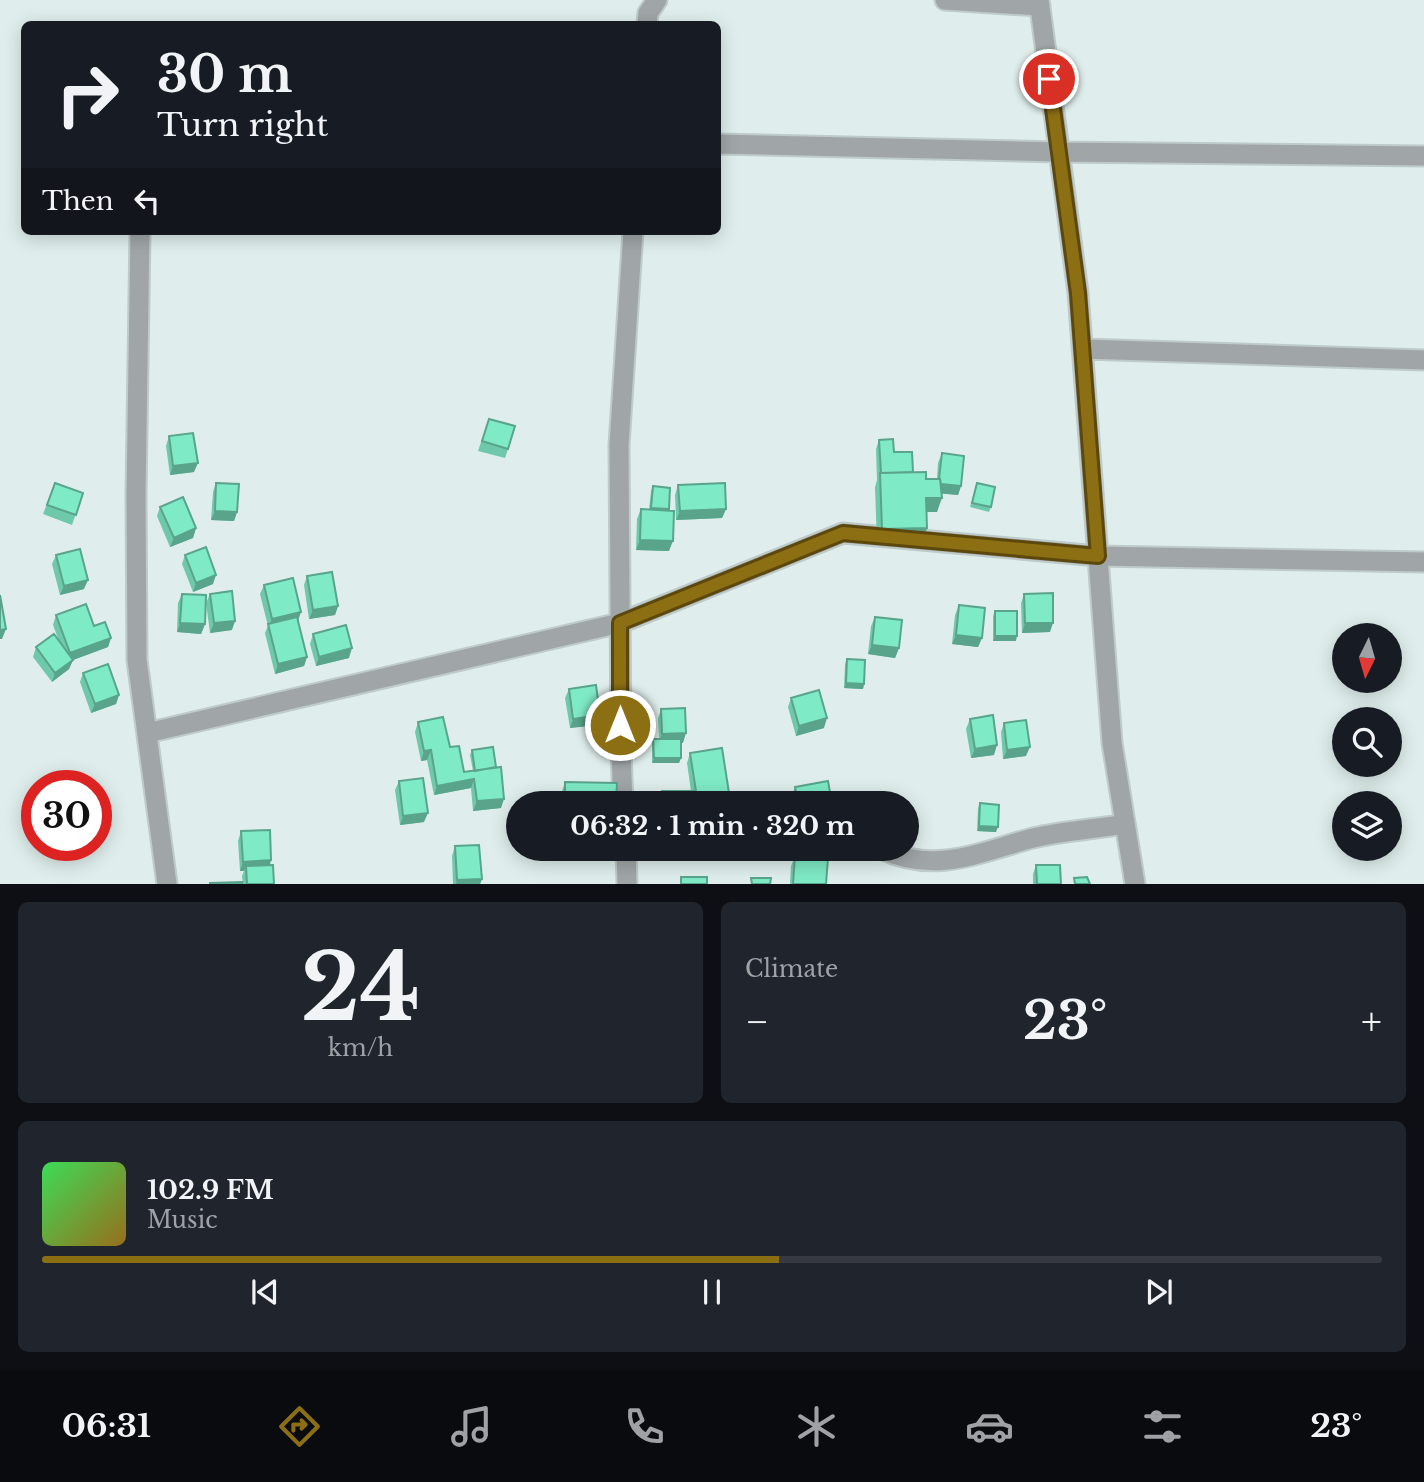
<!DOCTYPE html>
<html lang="en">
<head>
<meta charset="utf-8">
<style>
	body { margin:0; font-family:"Libre Baskerville",serif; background:#20242c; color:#f1f3f6; height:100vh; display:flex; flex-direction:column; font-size:26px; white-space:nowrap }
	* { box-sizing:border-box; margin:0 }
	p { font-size:23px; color:#9ea1a6 }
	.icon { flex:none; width:38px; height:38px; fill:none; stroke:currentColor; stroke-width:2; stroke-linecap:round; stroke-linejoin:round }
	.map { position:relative; height:884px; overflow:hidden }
	.side { display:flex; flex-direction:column; gap:18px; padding:18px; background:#0d0f14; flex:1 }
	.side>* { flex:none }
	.top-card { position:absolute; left:21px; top:21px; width:700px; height:214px; border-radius:10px; box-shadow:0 4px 18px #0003; background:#171b24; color:#f1f3f6; overflow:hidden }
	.needle { width:46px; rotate:185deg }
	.fabs { position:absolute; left:1332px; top:623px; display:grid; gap:14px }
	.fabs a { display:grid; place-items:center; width:70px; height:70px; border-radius:50%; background:#171b24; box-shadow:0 4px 18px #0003; font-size:35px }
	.speed { position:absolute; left:21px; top:770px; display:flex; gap:14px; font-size:35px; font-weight:700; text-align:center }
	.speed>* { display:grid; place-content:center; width:91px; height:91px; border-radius:50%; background:#171b24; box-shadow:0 4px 18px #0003; line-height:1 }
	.speed .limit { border:10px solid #d22; background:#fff; color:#111 }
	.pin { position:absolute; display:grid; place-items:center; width:60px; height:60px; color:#fff; margin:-30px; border:4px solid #fff; border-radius:50%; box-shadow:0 2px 7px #0007 }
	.me { position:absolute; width:77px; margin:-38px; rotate:0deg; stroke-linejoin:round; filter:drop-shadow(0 0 5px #0008) }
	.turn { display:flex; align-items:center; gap:24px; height:147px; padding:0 21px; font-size:32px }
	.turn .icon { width:91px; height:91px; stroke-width:2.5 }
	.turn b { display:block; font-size:49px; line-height:60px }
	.then { display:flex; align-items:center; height:66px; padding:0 21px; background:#0003; gap:14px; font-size:26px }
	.big { font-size:52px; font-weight:700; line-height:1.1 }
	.side .card { flex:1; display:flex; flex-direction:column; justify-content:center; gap:10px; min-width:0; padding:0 24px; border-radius:10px; background:#20242c }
	.side .dial { align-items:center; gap:0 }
	.dial b { font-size:91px; line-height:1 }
	.song { display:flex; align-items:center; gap:21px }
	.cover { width:84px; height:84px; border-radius:10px; background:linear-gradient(135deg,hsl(130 70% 55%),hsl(40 70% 35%)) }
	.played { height:7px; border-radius:4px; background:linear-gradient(90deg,#8d6f13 55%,#363941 55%) }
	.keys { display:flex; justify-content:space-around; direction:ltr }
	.heat { display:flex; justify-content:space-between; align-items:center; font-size:38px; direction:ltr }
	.side .tiles { flex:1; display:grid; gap:18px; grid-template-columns:1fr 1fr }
	.card:last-child { grid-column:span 2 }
	.trip { position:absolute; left:506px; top:791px; width:413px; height:70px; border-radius:35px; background:#171b24; box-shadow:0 4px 18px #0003; font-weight:700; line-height:70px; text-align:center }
	.tabs { display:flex; height:112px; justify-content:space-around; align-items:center; background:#090b0e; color:#9ea1a6 }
	.tabs .icon { width:49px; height:49px }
	.tabs .on { color:#8d6f13 }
	.tabs b { font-size:32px; color:#f1f3f6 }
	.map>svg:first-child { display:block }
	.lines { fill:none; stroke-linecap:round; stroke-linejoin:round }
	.minor-casing { stroke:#becbc9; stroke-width:23 }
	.minor { stroke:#a0a6a7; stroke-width:19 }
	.wall { fill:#6dc9aa }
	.shaded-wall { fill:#59a48b }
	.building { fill:#7feac6; stroke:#59a48b; stroke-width:2 }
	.route-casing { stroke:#5c480c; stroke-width:18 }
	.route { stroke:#8d6f13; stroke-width:12 }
</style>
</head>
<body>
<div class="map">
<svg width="1424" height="884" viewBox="0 0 1424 884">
	<rect width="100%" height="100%" fill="#dfeeec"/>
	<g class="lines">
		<g class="minor-casing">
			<path id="minor" d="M945,0L1040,6
				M1039,0L1078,293L1112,743L1135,884
				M647,24L648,13L657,0
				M718,144L1060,152L1424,156
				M140,231L136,495L137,660L167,884
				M1083,349L1424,360
				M147,733L620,623L843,533L1098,556L1424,562
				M623,803L621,751L619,445L633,231
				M626,849L627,884
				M881,849C936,875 980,852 1033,838C1063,831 1095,829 1125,824"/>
		</g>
		<use href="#minor" class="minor"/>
	</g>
	<path class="wall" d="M489,419L508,449L505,458L478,451Z
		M169,436L194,472L170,475L166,446Z
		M879,440L894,452L913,473L926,479H937L938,463L942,453L961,486L958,495L941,493L937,512H926L927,528L922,542L877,543L875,487L877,480L876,449Z
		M55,483L83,493L72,525L43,514Z
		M216,483L237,512L234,521L211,520L213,492Z
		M977,483L991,507L989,512L970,507Z
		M678,485L726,509L722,518L676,520L675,495Z
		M653,486L669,509V551L636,550L637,519L641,509L649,510L651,491Z
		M160,507L196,528L193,538L170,547L157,516Z
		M56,555L84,589L60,595L52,564Z
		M185,555L213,584L193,592L182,564Z
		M307,576L338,606L335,615L309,619L304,585Z
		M264,585L298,621L307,657L304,666L275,674L265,633L268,626L260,594Z
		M182,594L205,624L201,634L177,632L178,603Z
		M210,594L232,630L210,633L206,603Z
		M1024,594L1050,632L1022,633L1021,603Z
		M959,605L982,638L978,647L952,644L955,615Z
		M995,611L1016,641H993V616Z
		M56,615L94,626L111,638L108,647L73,660L69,669L52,682L33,657L36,647L59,641L53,625Z
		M875,617L899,648L895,658L868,654L871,626Z
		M313,634L349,658L316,666L310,644Z
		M847,659L864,684L863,689L844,688L845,664Z
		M83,673L119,695L116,704L91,713L80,682Z
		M569,689L597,725L570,728L565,698Z
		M791,698L824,728L796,736L788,707Z
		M661,709L683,743H681V758L679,763H652V744L653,739H659L658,718Z
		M970,719L994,755L971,758L966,729Z
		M418,722L450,747L464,772L473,771L470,755L472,750L501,808L473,811L471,788L434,795L427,760L421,761L415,732Z
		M1004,723L1026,756L1003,759L1001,732Z
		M690,753L726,802L659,803L662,791H691L687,763Z
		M399,781L424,822L400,825L395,790Z
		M565,782L616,803H562V791Z
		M795,787L832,803H793L791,797Z
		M980,803L996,832L977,831L978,808Z
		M241,831L271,860L270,865L274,884H243L242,876L244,871H240L238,841Z
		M455,846L482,879L480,884H453L452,856Z
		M795,856L826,884H790L791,866Z
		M1036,865L1061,884H1033V874Z"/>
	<path class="shaded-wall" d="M198,463L194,472L170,475L173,466Z
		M939,484L961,486L958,495L935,493Z
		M926,498H942L937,512H921Z
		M726,509L722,518L676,520L680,511Z
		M215,511L237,512L234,521L211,520Z
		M196,528L193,538L170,547L174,538Z
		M927,528L922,542L877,543L882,529Z
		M640,540L673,541L669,551L636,550Z
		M216,575L213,584L193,592L196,583Z
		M88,580L84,589L60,595L64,586Z
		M338,606L335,615L309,619L313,610Z
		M301,612L298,621L268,628L272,619Z
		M235,621L232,630L210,633L214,623Z
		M180,623L205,624L201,634L177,632Z
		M1025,623H1053L1050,632L1022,633Z
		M6,629L2,639H0V630Z
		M956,635L982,638L978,647L952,644Z
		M995,636H1017L1016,641H993Z
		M111,638L108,647L73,660L69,669L52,682L55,673L66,662L70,653Z
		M872,645L899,648L895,658L868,654Z
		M352,648L349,658L316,666L319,657Z
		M307,657L304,666L275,674L278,664Z
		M846,683L864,684L863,689L844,688Z
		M119,695L116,704L91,713L95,704Z
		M600,715L597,725L570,728L573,719Z
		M827,718L824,728L796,736L799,726Z
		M686,733L683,743L659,744L662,734Z
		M997,745L994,755L971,758L975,749Z
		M1030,747L1026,756L1003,759L1007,750Z
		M431,750L427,760L421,761L424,751Z
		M654,758H681L679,763H652Z
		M474,779L471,788L434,795L437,786Z
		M729,793L726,802L696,803L698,798Z
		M504,799L501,808L473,811L477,801Z
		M428,813L424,822L400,825L403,816Z
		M979,826L998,827L996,832L977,831Z
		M271,860L268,870L246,866L244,871H240L243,862Z
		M482,879L480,884H456L457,880Z"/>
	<path class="building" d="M489,419L515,426L508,449L482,441Z
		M193,433L198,463L173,466L169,436Z
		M893,439L894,452H912L913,472L881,473L879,440Z
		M942,453L964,456L961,486L941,484L940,479H939Z
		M926,472V479H940L942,498H926L927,528L882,529L880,473Z
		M55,483L83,493L76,515L47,505Z
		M216,483L239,484L237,512L215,511Z
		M725,483L726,509L680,511L678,485Z
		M977,483L995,487L991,507L972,503Z
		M653,486L670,488L669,509L651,508Z
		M183,497L196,528L174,538L160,507Z
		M641,509L674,511L673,541L640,540Z
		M206,547L216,575L196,583L185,555Z
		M80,549L88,580L64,586L56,555Z
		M332,572L338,606L313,610L307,576Z
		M293,578L301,612L272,619L264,585Z
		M232,591L235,621L214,623L210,594Z
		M1053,593V623H1025L1024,594Z
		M182,594L206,595L205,624L180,623Z
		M0,595L6,629L0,630Z
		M86,604L94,626L105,622L111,638L70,653L56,615Z
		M959,605L985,608L982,638L956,635Z
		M995,611H1017V636H995Z
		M297,617L307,657L278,664L268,624Z
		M875,617L902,620L899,648L872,645Z
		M346,625L352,648L319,657L313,634Z
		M54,634L73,660L55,673L36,647Z
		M847,659L865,660L864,684L846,683Z
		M108,664L119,695L95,704L83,673Z
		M596,685L600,715L573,719L569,689Z
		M819,690L827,718L799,726L791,698Z
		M685,708L686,733L662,734L661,709Z
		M993,715L997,745L975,749L970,719Z
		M443,717L450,747L459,746L464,772L501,767L504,799L477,801L474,779L437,786L431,750L424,751L418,722Z
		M1026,720L1030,747L1007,750L1004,723Z
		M653,739H681V758H654Z
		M493,747L496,767L475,771L472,750Z
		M722,748L729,793L698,798L696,791V803H662V791H696L690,753Z
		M423,778L428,813L403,816L399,781Z
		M828,781L832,803H798L795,787Z
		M565,782L617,783L616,803H565Z
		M980,803L999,805L998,827L979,826Z
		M270,830L271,860L243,862L241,831Z
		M479,845L482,879L457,880L455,846Z
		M795,856L828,858L826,884H793Z
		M273,865L274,884H247L246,866Z
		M1036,865H1060L1061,884H1037Z
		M681,877H707V884H681Z
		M1087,877L1090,884H1075L1074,878Z
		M751,878H771L770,884H752Z
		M242,882V884H210V883Z"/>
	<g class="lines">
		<g class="route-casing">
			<path id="route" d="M620,725V623L843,533L1098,556L1078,293L1049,79"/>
		</g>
		<use href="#route" class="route"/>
	</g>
</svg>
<div class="fabs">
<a><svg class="needle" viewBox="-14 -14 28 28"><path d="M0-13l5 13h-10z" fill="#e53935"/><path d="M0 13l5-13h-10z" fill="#9ea1a6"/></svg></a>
<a><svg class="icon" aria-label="search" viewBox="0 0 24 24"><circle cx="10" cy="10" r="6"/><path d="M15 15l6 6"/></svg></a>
<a><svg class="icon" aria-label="layers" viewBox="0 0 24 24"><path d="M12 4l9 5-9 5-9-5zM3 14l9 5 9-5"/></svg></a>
</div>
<div class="speed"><div class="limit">30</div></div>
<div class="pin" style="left:1049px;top:79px;background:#d93025"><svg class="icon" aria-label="arrive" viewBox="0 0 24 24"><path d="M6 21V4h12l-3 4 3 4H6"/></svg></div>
<svg class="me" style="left:620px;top:725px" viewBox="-20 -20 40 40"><circle r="17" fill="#8d6f13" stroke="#fff" stroke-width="3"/><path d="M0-11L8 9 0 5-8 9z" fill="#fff"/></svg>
<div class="trip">06:32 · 1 min · 320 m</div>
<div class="top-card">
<div class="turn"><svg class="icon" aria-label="right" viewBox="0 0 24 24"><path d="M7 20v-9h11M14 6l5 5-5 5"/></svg><div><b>30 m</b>Turn right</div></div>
<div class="then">Then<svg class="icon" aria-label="left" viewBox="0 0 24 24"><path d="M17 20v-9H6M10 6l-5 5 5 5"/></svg></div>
</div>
</div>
<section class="side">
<div class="tiles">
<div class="card dial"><b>24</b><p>km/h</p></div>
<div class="card"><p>Climate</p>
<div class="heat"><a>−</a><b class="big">23°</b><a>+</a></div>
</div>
<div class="card">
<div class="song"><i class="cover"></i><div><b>102.9 FM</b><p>Music</p></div></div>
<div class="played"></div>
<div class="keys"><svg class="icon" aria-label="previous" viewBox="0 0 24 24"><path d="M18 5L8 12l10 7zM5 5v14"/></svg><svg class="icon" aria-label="pause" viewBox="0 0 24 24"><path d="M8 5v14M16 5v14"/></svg><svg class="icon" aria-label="next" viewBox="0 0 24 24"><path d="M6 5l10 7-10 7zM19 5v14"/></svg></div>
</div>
</div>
</section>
<nav class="tabs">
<b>06:31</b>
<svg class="icon on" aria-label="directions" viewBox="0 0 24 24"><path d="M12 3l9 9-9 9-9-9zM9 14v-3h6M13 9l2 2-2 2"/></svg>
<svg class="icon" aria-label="music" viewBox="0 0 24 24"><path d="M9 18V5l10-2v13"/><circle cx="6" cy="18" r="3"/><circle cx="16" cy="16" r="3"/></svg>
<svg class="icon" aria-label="phone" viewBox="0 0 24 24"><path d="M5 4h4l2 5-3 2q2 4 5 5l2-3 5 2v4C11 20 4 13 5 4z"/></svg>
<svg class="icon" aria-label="climate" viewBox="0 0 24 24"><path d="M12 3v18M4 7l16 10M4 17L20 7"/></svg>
<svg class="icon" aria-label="car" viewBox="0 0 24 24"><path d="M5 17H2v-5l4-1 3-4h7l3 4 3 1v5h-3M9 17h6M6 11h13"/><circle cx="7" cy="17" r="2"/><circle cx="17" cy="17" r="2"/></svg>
<svg class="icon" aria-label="filters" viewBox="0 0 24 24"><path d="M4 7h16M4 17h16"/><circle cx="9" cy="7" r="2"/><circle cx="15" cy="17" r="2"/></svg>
<b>23°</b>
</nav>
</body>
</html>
